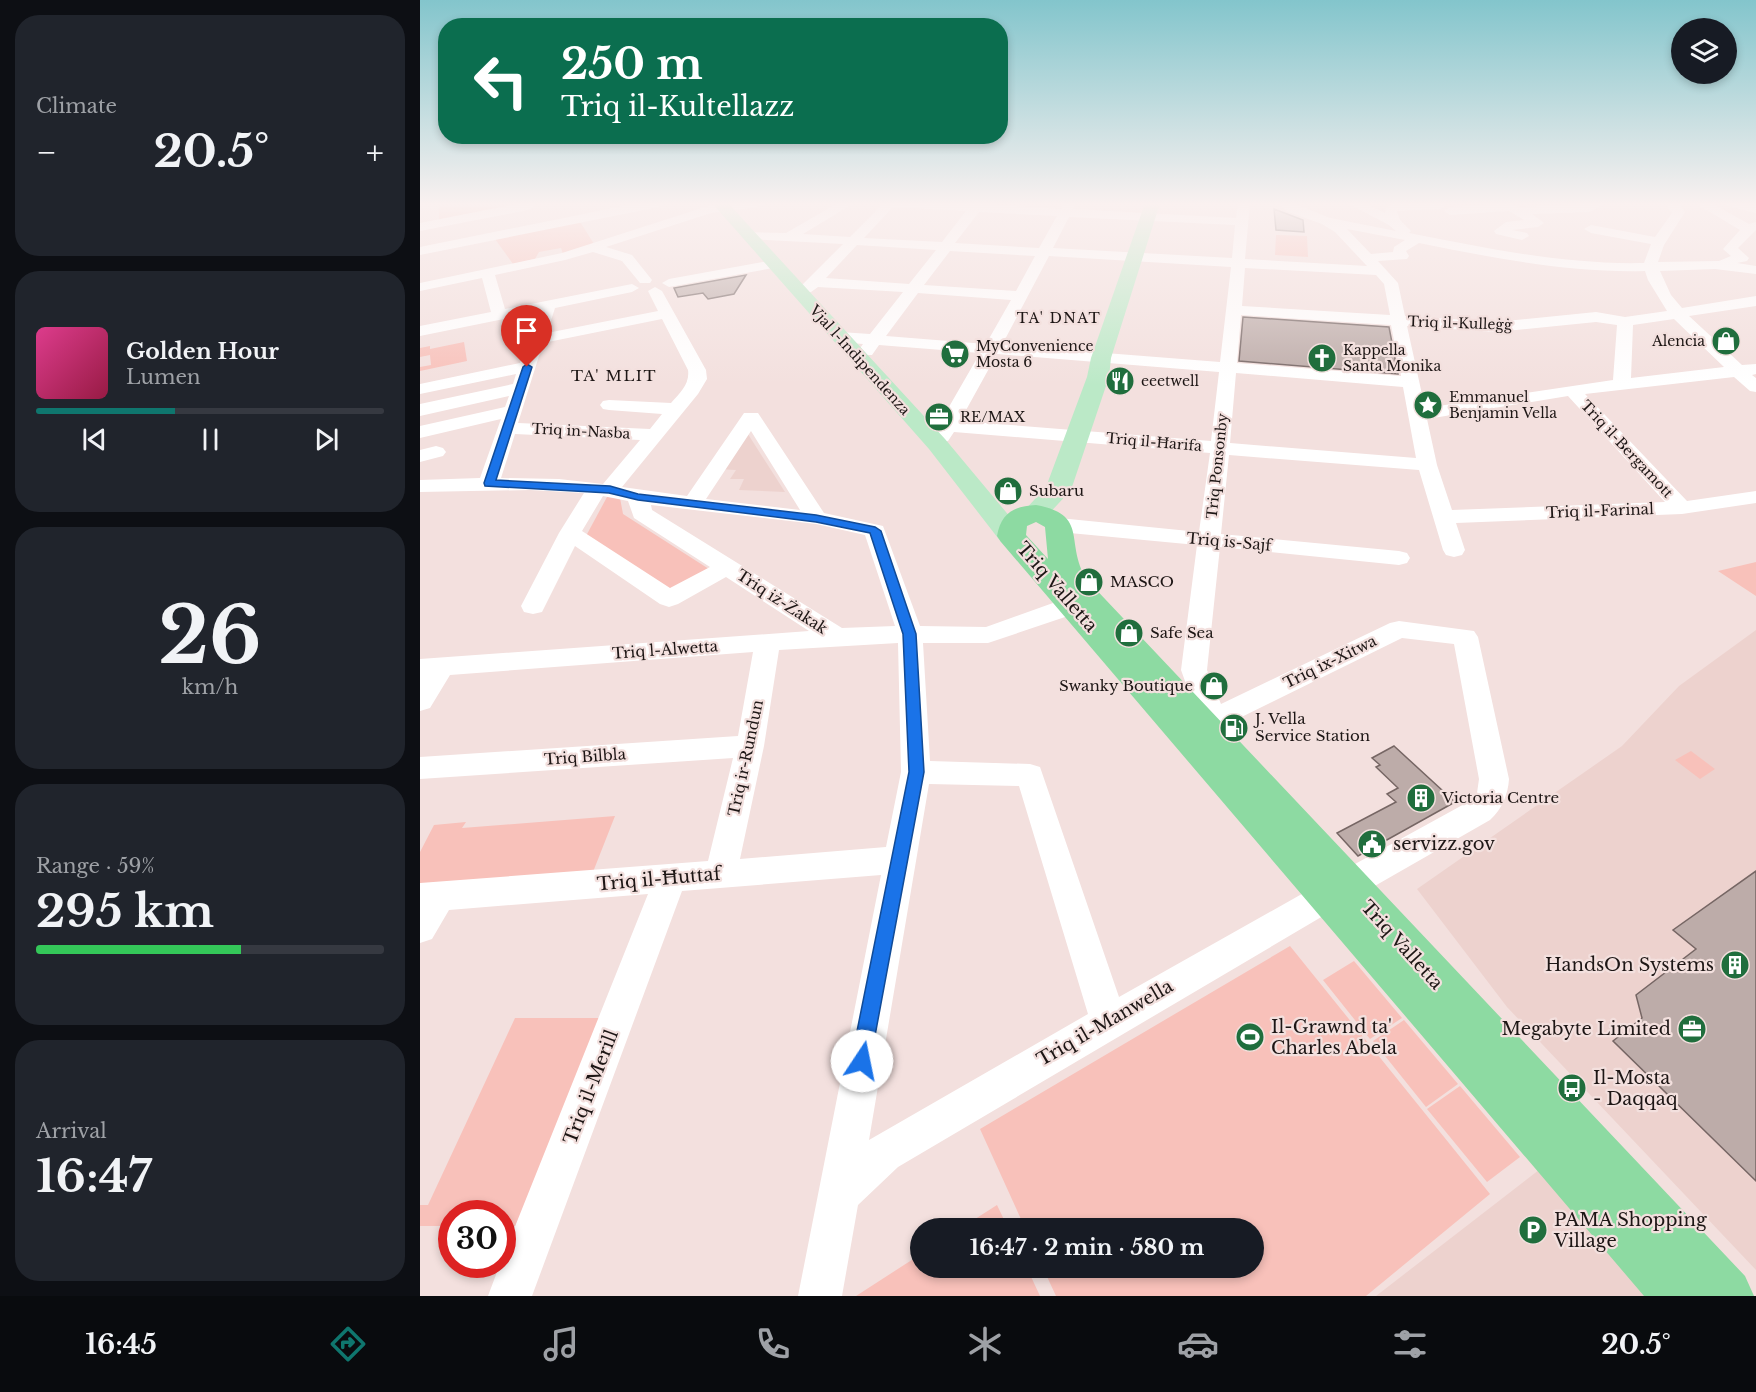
<!DOCTYPE html>
<html lang="en">
<head>
<meta charset="utf-8">
<style>
	body { margin:0; font-family:"Libre Baskerville",serif; background:#20242c; color:#f1f3f6; height:100vh; display:flex; flex-direction:column; font-size:22px; white-space:nowrap }
	* { box-sizing:border-box; margin:0 }
	p { font-size:20px; color:#9ea1a6 }
	.icon { flex:none; width:33px; height:33px; fill:none; stroke:currentColor; stroke-width:2; stroke-linecap:round; stroke-linejoin:round }
	.map { position:relative; flex:1; overflow:hidden }
	.panel { display:flex; flex-direction:column; gap:15px; padding:15px; background:#0d0f14; width:420px }
	.panel>* { flex:none }
	.guide { position:absolute; left:18px; top:18px; width:570px; height:126px; border-radius:24px; box-shadow:0 3px 9px #0003; background:#0b6e4f; color:#fff; overflow:hidden }
	.controls { position:absolute; left:1251px; top:18px; display:grid; gap:12px }
	.controls a { display:grid; place-items:center; width:66px; height:66px; border-radius:50%; background:#171b24; box-shadow:0 3px 9px #0003; font-size:30px }
	.speed { position:absolute; left:18px; top:1200px; display:flex; gap:12px; font-size:30px; font-weight:700; text-align:center }
	.speed>* { display:grid; place-content:center; width:78px; height:78px; border-radius:50%; background:#171b24; box-shadow:0 3px 9px #0003; line-height:1 }
	.speed .limit { border:9px solid #d22; background:#fff; color:#111 }
	.pin { position:absolute; display:grid; place-items:center; width:51px; height:51px; color:#fff; margin:-62px -26px; border-radius:50% 50% 50% 0; rotate:-45deg; box-shadow:0 0 6px #0007 }
	.pin .icon { rotate:45deg }
	.me { position:absolute; width:66px; margin:-33px; rotate:11deg; stroke-linejoin:round; filter:drop-shadow(0 0 4px #0008) }
	.turn { display:flex; align-items:center; gap:21px; height:126px; padding:0 24px; font-size:27px }
	.turn .icon { width:78px; height:78px; stroke-width:2.5 }
	.turn b { display:block; font-size:42px; line-height:51px }
	.big { font-size:45px; font-weight:800; line-height:1.1 }
	.panel .tile { flex:1; display:flex; flex-direction:column; justify-content:center; gap:9px; min-width:0; padding:0 21px; border-radius:24px; background:#20242c }
	.panel .dial { align-items:center; gap:0 }
	.dial b { font-size:78px; line-height:1 }
	.song { display:flex; align-items:center; gap:18px }
	.cover { width:72px; height:72px; border-radius:9px; background:linear-gradient(135deg,hsl(330 70% 55%),hsl(340 70% 35%)) }
	.played { height:6px; border-radius:3px; background:linear-gradient(90deg,#0f766e 40%,#363941 40%) }
	.keys { display:flex; justify-content:space-around; direction:ltr }
	.heat { display:flex; justify-content:space-between; align-items:center; font-size:33px; direction:ltr }
	.charge { height:9px; border-radius:4px; background:linear-gradient(90deg,#34c759 59%,#363941 0) }
	.trip { position:absolute; left:490px; top:1218px; width:354px; height:60px; border-radius:30px; background:#171b24; box-shadow:0 3px 9px #0003; font-weight:800; line-height:60px; text-align:center }
	.menu { display:flex; height:96px; justify-content:space-around; align-items:center; background:#090b0e; color:#9ea1a6 }
	.menu .icon { width:42px; height:42px }
	.menu .on { color:#0f766e }
	.menu b { font-size:27px; color:#f1f3f6 }
	main { display:flex; flex:1; min-height:0 }
	.map>svg:first-child { display:block }
	.built { fill:#edd2ce }
	.green { fill:#f8c1ba }
	.building { fill:#bdaca9; stroke:#766664; stroke-width:1.5 }
	.lines { fill:none; stroke-linecap:round; stroke-linejoin:round }
	.minor { fill:#fff; fill-rule:evenodd }
	.major { fill:#bbe9c7; fill-rule:evenodd }
	.highway { fill:#8ddaa2; fill-rule:evenodd }
	.route { fill:#1a73e8; stroke:#114b97; stroke-width:1.5 }
	.labels { text-anchor:middle; stroke-width:4.5; stroke-linejoin:round; paint-order:stroke }
	.far-neighbourhood-label { font-size:14px; letter-spacing:1.5px; fill:#1d1615; stroke:#f3e0de }
	.far-street-label { font-size:14px; fill:#1d1615; stroke:#f3e0de }
	.far-poi-label { font-size:14px; fill:#1d1615; stroke:#f3e0de; text-anchor:start }
	.far-quarter-label { font-size:15px; letter-spacing:1.5px; fill:#1d1615; stroke:#f3e0de }
	.poi-label { font-size:15px; fill:#1d1615; stroke:#f3e0de; text-anchor:start }
	.street-label { font-size:15px; fill:#1d1615; stroke:#f3e0de }
	.near-street-label { font-size:18px; fill:#1d1615; stroke:#f3e0de }
	.near-poi-label { font-size:18px; fill:#1d1615; stroke:#f3e0de; text-anchor:start }
</style>
</head>
<body>
<main>
<section class="panel">
<div class="tile"><p>Climate</p>
<div class="heat"><a>−</a><b class="big">20.5°</b><a>+</a></div>
</div>
<div class="tile">
<div class="song"><i class="cover"></i><div><b>Golden Hour</b><p>Lumen</p></div></div>
<div class="played"></div>
<div class="keys"><svg class="icon" aria-label="previous" viewBox="0 0 24 24"><path d="M18 5L8 12l10 7zM5 5v14"/></svg><svg class="icon" aria-label="pause" viewBox="0 0 24 24"><path d="M8 5v14M16 5v14"/></svg><svg class="icon" aria-label="next" viewBox="0 0 24 24"><path d="M6 5l10 7-10 7zM19 5v14"/></svg></div>
</div>
<div class="tile dial"><b>26</b><p>km/h</p></div>
<div class="tile"><p>Range · 59%</p><b class="big">295 km</b><div class="charge"></div></div>
<div class="tile"><p>Arrival</p><b class="big">16:47</b></div>
</section>
<div class="map">
<svg width="1336" height="1296" viewBox="0 0 1336 1296">
	<rect width="100%" height="100%" fill="#f3e0de"/>
	<path class="built" d="M326,431L365,492L319,490L324,479H310L316,470L297,469Z
		M1336,630V1270L1087,1007L997,889L1202,746L1259,686Z
		M1128,1163L1241,1296H956Z"/>
	<path class="green" d="M19,203H97V206L19,221Z
		M159,220L174,244L143,254L141,248L119,252L115,259L93,264L75,239Z
		M856,235L887,236L888,257L855,255Z
		M44,342L47,361L0,371V367L11,365L10,355L0,357V348L10,346V349Z
		M187,497L200,498L203,514L292,571L252,593L166,536Z
		M1336,562V596L1298,571Z
		M1271,751L1295,769L1280,779L1255,760Z
		M195,816L173,872L0,886V852L14,825L46,822L42,828Z
		M870,946L1070,1194L946,1296H636L623,1268H834V1228H605L560,1129Z
		M934,961L982,1018L950,1039L903,980Z
		M95,1018H184L102,1226H83L82,1214H32L31,1226H0V1205H8Z
		M984,1020L1038,1084L1006,1107L953,1041Z
		M1040,1086L1100,1157L1067,1182L1007,1109Z
		M577,1205L588,1228H541Z
		M501,1254V1268H607L620,1296H436Z"/>
	<path class="building" d="M854,209L883,220L884,232L856,230Z
		M326,275L314,294L288,299L283,293L258,297L254,288Z
		M823,317L969,327L978,374L819,361Z
		M974,746L1035,802L938,856L917,833L976,802L967,794L978,788L956,767L960,765L952,758Z
		M1336,871V1181L1193,1041L1222,1018L1216,995L1276,949L1253,930Z"/>
	<g class="lines">
		<path class="minor" d="M102,203H112L114,206L108,210L0,231V223Z
			M218,203H245L239,207L0,255V247Z
			M308,203H343L337,207L291,213L186,247L212,255L232,280L230,283H220L202,261L173,252L145,260L75,275L85,309L212,284L219,288L212,292L135,308L127,333L238,311L228,291L235,287L242,291L286,370L287,379L278,394L202,487L267,496L324,413H338L404,513L463,526L500,626L566,627L633,603L642,601L651,603L654,609L651,615L568,643H503L510,761L610,764L620,767L699,997L896,886L908,882L912,883L915,875L1048,802L1057,793L1059,779L1034,644L982,638L791,732L781,735L771,732L767,725L775,709L761,670L777,545L639,532L631,530L628,525L631,520L639,518L779,532L790,453L534,432L528,441H514L511,437L515,430L490,427L488,423L490,419H522L560,353L459,345L452,355H440L438,351L443,344L420,342L412,337L420,332L450,334L483,292L398,287L391,292H381L379,289L381,286L423,244L328,239L321,235L323,232L366,233L418,203H434L383,234L430,237L461,206L459,203H544L641,209L644,203H656L653,209L816,218L818,203H830L825,259L947,266L915,232L902,224L866,211L860,203H873L910,218L976,231L969,225L927,203H944L965,213L966,207L975,203H1025L1024,208L1020,209L977,211L980,220L991,231L989,233C1066,248 1145,265 1224,263L1231,244L1171,233L1164,229L1171,225L1235,237L1252,213L1247,207L1249,203H1262L1260,206L1265,212L1244,245L1238,262L1299,261L1311,256L1303,249L1320,230L1275,203H1291L1329,224L1336,222V230L1318,248L1329,258L1327,261L1317,263L1336,266V274L1295,269L1240,271L1251,295L1262,308L1336,296V306L1269,316L1322,365L1336,364V374L1332,375L1336,378V392L1330,391L1314,377L1165,394L1267,501L1336,491V503L1262,514L1036,523L1045,550L1042,555L1034,557L1026,555L1023,550L999,470L809,455L801,534L979,551L987,553L990,558L987,563L979,565L800,547L787,670L801,704L970,623L979,621L1054,631L1058,637L1089,779C1088,795 1082,809 1070,820L939,895L927,899L924,898L920,906L478,1167L438,1205L422,1296H378L461,875L262,891L112,1296H68L80,1264H82V1259L228,894L29,910L12,939L0,943V883L288,861L313,758L0,779V757L318,736L333,652L30,675L10,708L0,711V659L389,631L306,577L258,604L249,607L240,604L155,546L122,612L113,614L104,612L101,606L139,533L164,493L110,490L0,492V480L60,478L81,419L0,438V426L85,407L89,396L0,416V404L93,384L96,374L0,394V384L100,363L118,312L0,336V326L71,312L62,278L0,291V283L142,253L285,207ZM473,207L546,211L522,242L444,238ZM559,212L637,216L619,248L535,243ZM649,217L815,225L812,258L633,248ZM927,229L985,240L974,247L973,252L951,254ZM999,243C1074,258 1149,273 1225,271L1228,280L1247,311L1205,317L1176,312L1076,322L985,316L978,283L958,261L987,259L989,256L986,251ZM437,245L516,250L489,284L406,278ZM530,251L615,256L596,291L504,285ZM629,256L811,267L800,362L582,345ZM825,268L956,275L964,284L970,315L822,306ZM498,293L591,300L566,344L466,336ZM821,315L971,325L981,376L817,363ZM242,319L268,370C270,384 260,393 251,403L189,400L183,401L180,405L183,409L189,410L242,414L230,429L98,423L123,343ZM1254,319L1304,367L1211,378L1213,325ZM1176,322L1197,325L1193,380L1005,408L987,326L1076,332ZM577,354L799,372L791,441L540,421ZM816,373L983,387L996,458L810,443ZM1148,396L1245,502L1032,510L1017,465L1007,419ZM331,431L380,510L286,499ZM95,434L220,440L183,484L139,479L81,478ZM183,496L208,501L214,518L290,567L250,588L162,531ZM231,505L396,524L445,535L475,626L422,628L232,510ZM478,643L481,772L466,847L320,859L344,746L359,650ZM509,784L599,786L668,1014L449,1140Z
			M1088,203L1100,207L1185,203L1170,212L1112,214L1124,223L1118,227L1092,230L1107,233L1109,236L1102,240L1076,234L1074,231L1086,222L1104,220L1089,211L1030,215L1024,211L1030,207Z
			M1306,203L1336,205V213L1308,206Z
			M354,260L359,261L361,264L359,267L249,287L242,283L249,279Z
			M16,446L23,448L26,452L23,456L0,462V450Z"/>
		<path class="major" d="M292,203H308L525,439L601,530L605,536L601,542L591,544L581,542L509,449Z
			M725,203H740L691,358L689,377L651,490L625,518L616,520L607,518L603,512L626,487L667,377L671,358Z"/>
		<path class="highway" d="M616,505C671,515 643,544 668,581L1325,1276L1334,1296H1224L581,542L577,536C581,513 594,506 616,505ZM616,522L625,527L628,559L606,535L607,526Z"/>
	</g>
	<linearGradient id="sky" x2="0" y2="1"><stop stop-color="#83c5cc"/><stop offset="0.53" stop-color="#faf1f0"/><stop offset="1" stop-color="#faf1f0" stop-opacity="0"/></linearGradient>
	<rect width="1336" height="385" fill="url(#sky)"/>
	<path class="route" d="M107,364L112,367L76,480L190,486L218,494L396,515L455,527L461,531L496,634L504,772L449,1068L442,1071L434,1068L431,1061L489,772L483,634L450,533L396,522L218,500L189,493L65,486L64,483L103,367Z"/>
	<defs>
		<g id="shop-disc" transform="scale(1.5)"><circle r="9.5" fill="#206e3d" stroke="#f3e0de"/><path d="M-5-2.5h2.3a2.7 3.5 0 0 1 5.4 0H5L5.5 6h-11ZM-1.5-2.5h3a1.5 2.3 0 0 0-3 0Z" fill="#fff"/></g>
		<g id="supermarket-disc" transform="scale(1.5)"><circle r="9.5" fill="#206e3d" stroke="#f3e0de"/><path d="M-6-5.5h2.5l.6 2H6L4.5 2H-2.5L-4.4-4H-6ZM-1.5 3.2a1.3 1.3 0 1 0 .1 0ZM3 3.2a1.3 1.3 0 1 0 .1 0Z" fill="#fff"/></g>
		<g id="church-disc" transform="scale(1.5)"><circle r="9.5" fill="#206e3d" stroke="#f3e0de"/><path d="M-1.2-6h2.4v3.5h3.3v2.4h-3.3V6h-2.4V-.1h-3.3v-2.4h3.3Z" fill="#fff"/></g>
		<g id="restaurant-disc" transform="scale(1.5)"><circle r="9.5" fill="#206e3d" stroke="#f3e0de"/><path d="M-5-6h1v4h1v-4h1v4h1v-4h1v5L-1.5 .5V6h-2V.5L-5-1ZM5-6V6H3V1.5H1.5Q1.5-4 5-6Z" fill="#fff"/></g>
		<g id="sight-disc" transform="scale(1.5)"><circle r="9.5" fill="#206e3d" stroke="#f3e0de"/><path d="M0-6L1.8-2.2L6-1.7L2.9 1.2L3.7 5.4L0 3.3L-3.7 5.4L-2.9 1.2L-6-1.7L-1.8-2.2Z" fill="#fff"/></g>
		<g id="office-disc" transform="scale(1.5)"><circle r="9.5" fill="#206e3d" stroke="#f3e0de"/><path d="M-6-3h4V-5.5h4V-3h4V5H-6ZM-1-4.5V-3h2v-1.5ZM-6 0V1H6V0Z" fill="#fff"/></g>
		<g id="fuel-disc" transform="scale(1.5)"><circle r="9.5" fill="#206e3d" stroke="#f3e0de"/><path d="M-5.5-6h7V0h2V4h1.3V-2.5L3-4.5l.8-.8L6-3V5H2.5V1h-1V6h-7ZM-4.2-4.7v3.2H.2V-4.7Z" fill="#fff"/></g>
		<g id="building-disc" transform="scale(1.5)"><circle r="9.5" fill="#206e3d" stroke="#f3e0de"/><path d="M-4-6H4V6H1V3H-1V6H-4ZM-2.5-4.3h1.7v1.8h-1.7ZM.8-4.3h1.7v1.8H.8ZM-2.5-1h1.7V.8h-1.7ZM.8-1h1.7V.8H.8Z" fill="#fff"/></g>
		<g id="civic-disc" transform="scale(1.5)"><circle r="9.5" fill="#206e3d" stroke="#f3e0de"/><path d="M-.6-6.5H3V-4.5H.6V-3L4-1V1h2V6H-6V1h2V-1L-.6-3ZM-1.2 2.5V6h2.4V2.5Z" fill="#fff"/></g>
		<g id="stadium-disc" transform="scale(1.5)"><circle r="9.5" fill="#206e3d" stroke="#f3e0de"/><path d="M0-5a6.5 5 0 1 0 0 10a6.5 5 0 1 0 0-10ZM-3.5-1.8h7v3.6h-7Z" fill="#fff"/></g>
		<g id="bus-disc" transform="scale(1.5)"><circle r="9.5" fill="#206e3d" stroke="#f3e0de"/><path d="M-5-6H5V4H4V6H2V4H-2V6H-4V4H-5ZM-3.5-4V0h7V-4ZM-3.5 1.2v1.5H-2V1.2ZM2 1.2v1.5H3.5V1.2Z" fill="#fff"/></g>
		<g id="parking-disc" transform="scale(1.5)"><circle r="9.5" fill="#206e3d" stroke="#f3e0de"/><path d="M-3.5-5.5H1a3.5 3.5 0 0 1 0 7H-1V5.5H-3.5ZM-1-3.4V-.6H.8a1.4 1.4 0 0 0 0-2.8Z" fill="#fff"/></g>
	</defs>
	<g fill-rule="evenodd">
		<use href="#shop-disc" x="1306" y="341"/>
		<use href="#supermarket-disc" x="535" y="354"/>
		<use href="#church-disc" x="902" y="358"/>
		<use href="#restaurant-disc" x="700" y="381"/>
		<use href="#sight-disc" x="1008" y="405"/>
		<use href="#office-disc" x="519" y="417"/>
		<use href="#shop-disc" x="588" y="491"/>
		<use href="#shop-disc" x="669" y="582"/>
		<use href="#shop-disc" x="709" y="633"/>
		<use href="#shop-disc" x="794" y="686"/>
		<use href="#fuel-disc" x="814" y="728"/>
		<use href="#building-disc" x="1001" y="798"/>
		<use href="#civic-disc" x="952" y="844"/>
		<use href="#building-disc" x="1315" y="965"/>
		<use href="#office-disc" x="1272" y="1029"/>
		<use href="#stadium-disc" x="830" y="1037"/>
		<use href="#bus-disc" x="1152" y="1088"/>
		<use href="#parking-disc" x="1113" y="1230"/>
	</g>
	<g class="labels">
		<g class="far-neighbourhood-label">
			<text x="639" y="323">TA' DNAT</text>
		</g>
		<g class="far-street-label">
			<text transform="translate(1040 323) rotate(2)" y="5">Triq il-Kulleġġ</text>
			<text transform="translate(440 360) rotate(48)" y="5">Vjal l-Indipendenza</text>
			<text transform="translate(161 431) rotate(3)" y="5">Triq in-Nasba</text>
			<text transform="translate(734 442) rotate(5)" y="5">Triq il-Ħarifa</text>
			<text transform="translate(1207 449) rotate(47)" y="5">Triq il-Bergamott</text>
			<text transform="translate(797 466) rotate(-84)" y="5">Triq Ponsonby</text>
		</g>
		<g class="far-poi-label">
			<text x="1285" y="346" text-anchor="end">Alencia</text>
			<text x="556" y="351">MyConvenience<tspan x="556" dy="16">Mosta 6</tspan></text>
			<text x="923" y="355">Kappella<tspan x="923" dy="16">Santa Monika</tspan></text>
			<text x="721" y="386">eeetwell</text>
			<text x="1029" y="402">Emmanuel<tspan x="1029" dy="16">Benjamin Vella</tspan></text>
			<text x="540" y="422">RE/MAX</text>
		</g>
		<g class="far-quarter-label">
			<text x="194" y="381">TA' MLIT</text>
		</g>
		<g class="poi-label">
			<text x="609" y="496">Subaru</text>
			<text x="690" y="587">MASCO</text>
			<text x="730" y="638">Safe Sea</text>
			<text x="773" y="691" text-anchor="end">Swanky Boutique</text>
			<text x="835" y="724">J. Vella<tspan x="835" dy="17">Service Station</tspan></text>
			<text x="1022" y="803">Victoria Centre</text>
		</g>
		<g class="street-label">
			<text transform="translate(1180 511) rotate(-2)" y="5">Triq il-Farinal</text>
			<text transform="translate(809 542) rotate(5)" y="5">Triq is-Sajf</text>
			<text transform="translate(362 602) rotate(33)" y="5">Triq iż-Żakak</text>
			<text transform="translate(245 650) rotate(-4)" y="5">Triq l-Alwetta</text>
			<text transform="translate(910 662) rotate(-26)" y="5">Triq ix-Xitwa</text>
			<text transform="translate(165 757) rotate(-4)" y="5">Triq Bilbla</text>
			<text transform="translate(326 758) rotate(-78)" y="5">Triq ir-Rundun</text>
		</g>
		<g class="near-street-label">
			<text transform="translate(637 587) rotate(49)" y="6">Triq Valletta</text>
			<text transform="translate(239 879) rotate(-5)" y="6">Triq il-Ħuttaf</text>
			<text transform="translate(982 945) rotate(48)" y="6">Triq Valletta</text>
			<text transform="translate(685 1023) rotate(-30)" y="6">Triq il-Manwella</text>
			<text transform="translate(171 1087) rotate(-69)" y="6">Triq il-Merill</text>
		</g>
		<g class="near-poi-label">
			<text x="973" y="850">servizz.gov</text>
			<text x="1294" y="971" text-anchor="end">HandsOn Systems</text>
			<text x="851" y="1033">Il-Grawnd ta'<tspan x="851" dy="21">Charles Abela</tspan></text>
			<text x="1251" y="1035" text-anchor="end">Megabyte Limited</text>
			<text x="1173" y="1084">Il-Mosta<tspan x="1173" dy="21">- Daqqaq</tspan></text>
			<text x="1134" y="1226">PAMA Shopping<tspan x="1134" dy="21">Village</tspan></text>
		</g>
	</g>
</svg>
<div class="controls">
<a><svg class="icon" aria-label="layers" viewBox="0 0 24 24"><path d="M12 4l9 5-9 5-9-5zM3 14l9 5 9-5"/></svg></a>
</div>
<div class="speed"><div class="limit">30</div></div>
<div class="pin" style="left:107px;top:367px;background:#d93025"><svg class="icon" aria-label="arrive" viewBox="0 0 24 24"><path d="M6 21V4h12l-3 4 3 4H6"/></svg></div>
<svg class="me" style="left:442px;top:1061px" viewBox="-20 -20 40 40"><circle r="19" fill="#fff"/><path d="M0-13L10 11 0 6-10 11z" fill="#1a73e8"/></svg>
<div class="trip">16:47 · 2 min · 580 m</div>
<div class="guide">
<div class="turn"><svg class="icon" aria-label="left" viewBox="0 0 24 24"><path d="M17 20v-9H6M10 6l-5 5 5 5"/></svg><div><b>250 m</b>Triq il-Kultellazz</div></div>
</div>
</div>
</main>
<nav class="menu">
<b>16:45</b>
<svg class="icon on" aria-label="directions" viewBox="0 0 24 24"><path d="M12 3l9 9-9 9-9-9zM9 14v-3h6M13 9l2 2-2 2"/></svg>
<svg class="icon" aria-label="music" viewBox="0 0 24 24"><path d="M9 18V5l10-2v13"/><circle cx="6" cy="18" r="3"/><circle cx="16" cy="16" r="3"/></svg>
<svg class="icon" aria-label="phone" viewBox="0 0 24 24"><path d="M5 4h4l2 5-3 2q2 4 5 5l2-3 5 2v4C11 20 4 13 5 4z"/></svg>
<svg class="icon" aria-label="climate" viewBox="0 0 24 24"><path d="M12 3v18M4 7l16 10M4 17L20 7"/></svg>
<svg class="icon" aria-label="car" viewBox="0 0 24 24"><path d="M5 17H2v-5l4-1 3-4h7l3 4 3 1v5h-3M9 17h6M6 11h13"/><circle cx="7" cy="17" r="2"/><circle cx="17" cy="17" r="2"/></svg>
<svg class="icon" aria-label="filters" viewBox="0 0 24 24"><path d="M4 7h16M4 17h16"/><circle cx="9" cy="7" r="2"/><circle cx="15" cy="17" r="2"/></svg>
<b>20.5°</b>
</nav>
</body>
</html>
